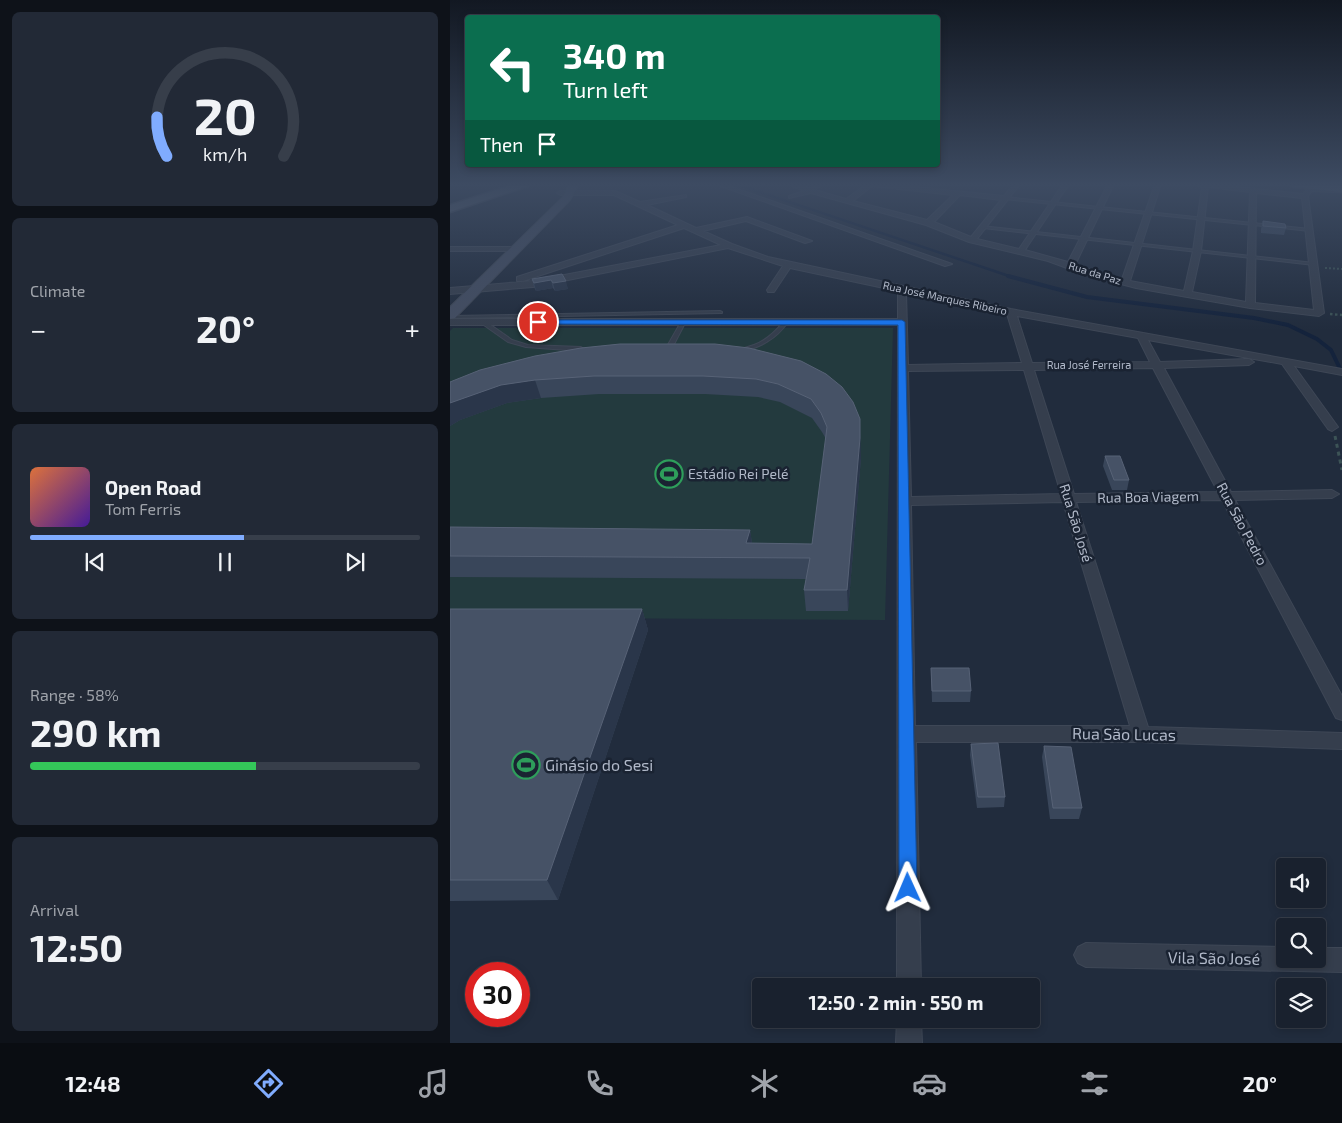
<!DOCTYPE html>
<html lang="en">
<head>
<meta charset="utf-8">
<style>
	body { margin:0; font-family:"Exo 2",sans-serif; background:#222936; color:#f1f3f6; height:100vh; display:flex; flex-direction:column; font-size:19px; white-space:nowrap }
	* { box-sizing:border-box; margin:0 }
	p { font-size:16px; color:#9fa3aa }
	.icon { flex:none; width:28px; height:28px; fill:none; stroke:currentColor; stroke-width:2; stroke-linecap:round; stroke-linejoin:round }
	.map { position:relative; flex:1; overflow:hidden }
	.drawer { display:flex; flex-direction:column; gap:12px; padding:12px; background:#0e1219; width:450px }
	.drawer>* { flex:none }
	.banner { position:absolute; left:15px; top:15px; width:475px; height:152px; border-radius:5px; box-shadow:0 2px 8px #0003,0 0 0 1px #373e4a; background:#0b6e4f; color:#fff; overflow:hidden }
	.controls { position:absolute; left:826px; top:858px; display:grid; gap:10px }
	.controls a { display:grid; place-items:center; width:50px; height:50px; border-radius:5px; background:#19212e; box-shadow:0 2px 8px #0003,0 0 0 1px #373e4a; font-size:25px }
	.speed { position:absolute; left:15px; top:962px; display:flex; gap:10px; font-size:25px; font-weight:700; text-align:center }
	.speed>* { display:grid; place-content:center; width:65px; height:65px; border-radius:50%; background:#19212e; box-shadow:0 2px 8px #0003,0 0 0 1px #373e4a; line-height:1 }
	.speed .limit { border:8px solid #d22; background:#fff; color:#111 }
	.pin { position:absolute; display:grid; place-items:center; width:42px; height:42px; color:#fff; margin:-21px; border:2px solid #fff; border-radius:50%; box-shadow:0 1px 5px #0007 }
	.me { position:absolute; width:55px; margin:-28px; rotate:359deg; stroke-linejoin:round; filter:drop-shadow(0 0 4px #0008) }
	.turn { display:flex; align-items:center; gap:18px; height:105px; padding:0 15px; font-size:22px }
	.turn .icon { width:65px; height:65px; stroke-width:2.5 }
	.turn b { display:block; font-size:35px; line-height:42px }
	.then { display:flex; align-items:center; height:48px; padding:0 15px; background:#0003; gap:10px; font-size:19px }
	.big { font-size:38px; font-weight:700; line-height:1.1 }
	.drawer .card { flex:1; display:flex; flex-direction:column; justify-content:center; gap:8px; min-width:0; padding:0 18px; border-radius:8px; background:#222936 }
	.drawer .dial { align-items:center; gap:0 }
	.dial svg { height:130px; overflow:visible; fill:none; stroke:#373e4a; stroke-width:7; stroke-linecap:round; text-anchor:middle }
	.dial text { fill:#f1f3f6; stroke:none }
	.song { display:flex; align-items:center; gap:15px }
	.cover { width:60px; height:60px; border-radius:8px; background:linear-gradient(135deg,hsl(20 70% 55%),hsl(260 70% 35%)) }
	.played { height:5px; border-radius:2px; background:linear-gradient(90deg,#80acff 55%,#373e4a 55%) }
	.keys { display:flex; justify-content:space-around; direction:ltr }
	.heat { display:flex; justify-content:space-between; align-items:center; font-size:28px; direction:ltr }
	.charge { height:8px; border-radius:4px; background:linear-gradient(90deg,#34c759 58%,#373e4a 0) }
	.trip { position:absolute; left:302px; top:978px; width:288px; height:50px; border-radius:5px; background:#19212e; box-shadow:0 2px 8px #0003,0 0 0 1px #373e4a; font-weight:700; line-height:50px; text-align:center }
	.menu { display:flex; height:80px; justify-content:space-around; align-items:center; background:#0a0d12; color:#9fa3aa }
	.menu .icon { width:35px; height:35px }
	.menu .current { color:#80acff }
	.menu b { font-size:22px; color:#f1f3f6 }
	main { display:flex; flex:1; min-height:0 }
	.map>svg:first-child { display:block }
	.green { fill:#233a3e }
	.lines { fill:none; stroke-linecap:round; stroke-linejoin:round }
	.stream-far1 { stroke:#14233c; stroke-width:2.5 }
	.stream { stroke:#14233c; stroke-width:4 }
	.lane-casing { stroke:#3e4756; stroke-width:2 }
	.street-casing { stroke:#3e4756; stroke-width:2 }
	.secondary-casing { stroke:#3e4756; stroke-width:2 }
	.primary-casing { stroke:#3e4756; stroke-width:3 }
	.path-far2 { stroke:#3c5356; stroke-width:2; stroke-dasharray:2 2; stroke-linecap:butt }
	.path-far1 { stroke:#3c5356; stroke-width:2.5; stroke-dasharray:2.5 2.5; stroke-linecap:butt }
	.path { stroke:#3c5356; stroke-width:3; stroke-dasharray:4 4; stroke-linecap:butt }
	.lane { fill:#353e4d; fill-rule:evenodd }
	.street { fill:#353e4d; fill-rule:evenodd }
	.secondary { fill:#434d61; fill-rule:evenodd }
	.primary { fill:#535d6d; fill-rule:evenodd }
	.wall { fill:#39465a }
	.shaded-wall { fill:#2a364a }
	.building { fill:#465266; stroke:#576276 }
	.route { fill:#1a73e8; stroke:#114b97 }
	.labels { text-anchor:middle; stroke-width:5; stroke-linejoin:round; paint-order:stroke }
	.far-street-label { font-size:11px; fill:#b1b9c9; stroke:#1a2332 }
	.poi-label { font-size:14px; fill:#b1b9c9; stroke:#1a2332; text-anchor:start }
	.street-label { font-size:14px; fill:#b1b9c9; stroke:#1a2332 }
	.near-street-label { font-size:16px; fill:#b1b9c9; stroke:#1a2332 }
	.near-poi-label { font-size:16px; fill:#b1b9c9; stroke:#1a2332; text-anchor:start }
</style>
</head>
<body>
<main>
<section class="drawer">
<div class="card dial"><svg viewBox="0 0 100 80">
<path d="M14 69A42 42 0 1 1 86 69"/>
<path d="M14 69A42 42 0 0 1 8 45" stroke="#80acff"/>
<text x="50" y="56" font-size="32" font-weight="700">20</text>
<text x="50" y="72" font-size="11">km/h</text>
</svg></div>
<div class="card"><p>Climate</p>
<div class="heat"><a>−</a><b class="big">20°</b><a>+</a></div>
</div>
<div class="card">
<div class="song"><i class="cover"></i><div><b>Open Road</b><p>Tom Ferris</p></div></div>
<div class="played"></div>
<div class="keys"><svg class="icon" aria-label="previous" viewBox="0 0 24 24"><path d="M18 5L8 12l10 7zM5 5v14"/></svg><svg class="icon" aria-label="pause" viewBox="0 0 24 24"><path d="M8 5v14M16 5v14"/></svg><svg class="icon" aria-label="next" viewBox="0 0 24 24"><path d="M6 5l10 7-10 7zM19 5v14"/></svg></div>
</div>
<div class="card"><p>Range · 58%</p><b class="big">290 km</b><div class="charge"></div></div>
<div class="card"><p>Arrival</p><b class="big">12:50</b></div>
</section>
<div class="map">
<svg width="892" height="1043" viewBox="0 0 892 1043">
	<rect width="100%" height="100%" fill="#212c3d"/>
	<path class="green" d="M3,328H443L435,620L0,617V331Z"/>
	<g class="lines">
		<path class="stream-far1" d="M286,184L562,277"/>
		<path class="stream" d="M558,276L637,297L804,318L838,325L867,339L881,350L892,373"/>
		<g class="lane-casing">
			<path id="lane" d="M555,197L860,229L862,230L860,231L554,199Z
				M532,226L864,263L866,264L864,265L533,228H532Z
				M270,311L272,312V313L0,318V316Z
				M31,321H35L62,340L78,345L131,347L134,349L131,351L76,347L58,342L31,323Z
				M334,321L338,322C326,339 311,347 291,352L288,350C293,348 299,347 304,345C317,340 326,331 334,321Z
				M231,322L235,323L221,350L216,351L215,350Z"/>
		</g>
		<g class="street-casing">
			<path id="street" d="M265,184H273L502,264L495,266Z
				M338,184H346L360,188L366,184H373L365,190L396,199L417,184H435L554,196L564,184H570L527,239L569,249L613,184H619L575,250L618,262L658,184H664L625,265L672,279L705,184H711L680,281L734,291L743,251L752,187L743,184H760L853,194L860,187L882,189L884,190V192L862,191L858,196L874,313L869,316L800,308L686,288L633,274L598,261L519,242L476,225L361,193L339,198V196L354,191ZM422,186L503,195L477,220L403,201ZM758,187L800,192L796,302L742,292L751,251ZM806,193L852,198L864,310L805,303ZM510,195L551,200L521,237L484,222Z
				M165,191L190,202L236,195V197L197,205L246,228L297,217L362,241L355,243L296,221L253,231L282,244L318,257L561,309L892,369V375L844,366L888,427L882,431L878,429L832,364L698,340L710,362L799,359L804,362L799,365L714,368L781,492L882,490L889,494L882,498L785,500L892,696V720L886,718L772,500L626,502L698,727L892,733V749L691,742H466L471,986H447L448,325H0V319H448V291L340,268L324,292H318L317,290L333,266L278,248L83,287L0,294V288L83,281L271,245L234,228L73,281H67V277L228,225L164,195H110L107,193L110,191ZM456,293L557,314L572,363L458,365ZM567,316L688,338L700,362L582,363ZM703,368L768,492L624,494L584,370ZM574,370L611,494L461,497L458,371ZM613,502L680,726H465L461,505Z
				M0,247H68L72,249L68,251H0Z
				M636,943L835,947V959H868V948H892V972L636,967L628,963L624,955L628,947Z
				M447,1019H471L472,1043H446Z"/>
		</g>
		<g class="secondary-casing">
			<path id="secondary" d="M119,184H129L120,200L5,318L0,319V307L113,197Z"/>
		</g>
		<g class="primary-casing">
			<path id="primary" d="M65,184H79L78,186L0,212V205Z
				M839,184L892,186V192L844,187Z"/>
		</g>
		<path class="path-far2" d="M875,268L892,269"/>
		<path class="path-far1" d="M880,314L892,315"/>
		<path class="path" d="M885,436L892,470"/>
		<use href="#lane" class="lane"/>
		<use href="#street" class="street"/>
		<use href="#secondary" class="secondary"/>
		<use href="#primary" class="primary"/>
	</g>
	<path class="wall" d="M515,184H536L534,186Z
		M813,221L836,228L834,235L811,233V229Z
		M112,274L118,289L105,291L103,288L86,291L84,287L82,279Z
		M351,361L411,458L398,611H356L354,590L356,579L0,577V527L300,530L302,543L362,544L376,439L372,432L362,418L330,402L308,397L255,394H149L91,398L57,403L10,420L0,426V382Z
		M655,456L679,480L677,490H662L653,466Z
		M0,609H192L198,630L108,900L0,901Z
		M481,668L521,691L520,702H482Z
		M521,744L555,797L554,807L527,808L520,755Z
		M594,746L632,808L629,819H600L592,757Z"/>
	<path class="shaded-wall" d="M101,280L103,288L86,291L84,283Z
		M116,281L118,289L105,291L103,283Z
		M85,380L91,398L57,403L10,420L0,426V403L51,385Z
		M410,419L411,458L398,611L397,590Z
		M300,530L303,550L296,543Z
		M192,609L198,630L108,900L97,880Z"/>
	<path class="building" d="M813,221L835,224L836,228L813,226Z
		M112,274L116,281L103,283L101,280L84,283L82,279Z
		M170,344H265L299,348L351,361L376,374L392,387L403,402L410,419V438L397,590H354L360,558L0,556V527L300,530L296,543L362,544L377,427L371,413L361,399L328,384L306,379L253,376H144L85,380L51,385L0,403V382L30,370L85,356L131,348Z
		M655,456H670L679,480H664Z
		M0,609H192L97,880H0Z
		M481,668H519L521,691H482Z
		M548,743L555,797H528L521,744Z
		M594,746L621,747L632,808H603Z"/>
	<linearGradient id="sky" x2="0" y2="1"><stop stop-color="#121822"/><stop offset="0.56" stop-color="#3d4b62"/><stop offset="1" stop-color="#3d4b62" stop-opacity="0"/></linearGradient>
	<rect width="892" height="330" fill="url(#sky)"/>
	<path class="route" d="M88,320H452L455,322L467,888L465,894L458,896L452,894L449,888L448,325L85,324V321Z"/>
	<defs>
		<g id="stadium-ring" transform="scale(1.4375)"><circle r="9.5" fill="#1a2332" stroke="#2e9e5b" stroke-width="1.5"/><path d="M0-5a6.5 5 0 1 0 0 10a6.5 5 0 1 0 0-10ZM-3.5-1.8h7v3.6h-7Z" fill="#2e9e5b"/></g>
	</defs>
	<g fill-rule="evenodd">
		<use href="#stadium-ring" x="219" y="474"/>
		<use href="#stadium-ring" x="76" y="765"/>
	</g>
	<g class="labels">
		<g class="far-street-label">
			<text transform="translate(645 273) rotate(17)" y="4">Rua da Paz</text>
			<text transform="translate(495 298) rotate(12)" y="4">Rua José Marques Ribeiro</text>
			<text x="639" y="369">Rua José Ferreira</text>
		</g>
		<g class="poi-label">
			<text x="238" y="479">Estádio Rei Pelé</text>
		</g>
		<g class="street-label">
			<text transform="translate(698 497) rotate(-1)" y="5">Rua Boa Viagem</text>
			<text transform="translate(626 523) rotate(73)" y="5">Rua São José</text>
			<text transform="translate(792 524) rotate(62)" y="5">Rua São Pedro</text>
		</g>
		<g class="near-street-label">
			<text transform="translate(674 734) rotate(1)" y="6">Rua São Lucas</text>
			<text transform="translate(764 958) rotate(1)" y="6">Vila São José</text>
		</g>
		<g class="near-poi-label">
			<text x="95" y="771">Ginásio do Sesi</text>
		</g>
	</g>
</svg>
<div class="controls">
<a><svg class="icon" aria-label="sound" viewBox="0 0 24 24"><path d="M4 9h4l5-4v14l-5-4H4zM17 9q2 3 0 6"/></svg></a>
<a><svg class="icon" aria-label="search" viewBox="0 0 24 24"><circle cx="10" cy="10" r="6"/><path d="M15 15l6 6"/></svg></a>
<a><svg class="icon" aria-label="layers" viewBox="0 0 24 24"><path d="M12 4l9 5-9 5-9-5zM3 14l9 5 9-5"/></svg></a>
</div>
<div class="speed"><div class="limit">30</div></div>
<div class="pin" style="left:88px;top:322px;background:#d93025"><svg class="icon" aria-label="arrive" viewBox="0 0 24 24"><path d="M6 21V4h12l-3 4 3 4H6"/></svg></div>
<svg class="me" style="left:458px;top:888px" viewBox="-20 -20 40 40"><path d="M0-17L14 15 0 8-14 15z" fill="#1a73e8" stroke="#fff" stroke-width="4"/></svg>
<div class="trip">12:50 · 2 min · 550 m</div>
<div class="banner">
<div class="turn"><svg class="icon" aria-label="left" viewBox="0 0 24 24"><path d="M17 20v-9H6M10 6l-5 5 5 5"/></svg><div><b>340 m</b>Turn left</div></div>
<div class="then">Then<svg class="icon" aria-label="arrive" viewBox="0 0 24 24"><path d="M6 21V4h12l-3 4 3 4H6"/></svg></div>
</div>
</div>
</main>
<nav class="menu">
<b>12:48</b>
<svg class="icon current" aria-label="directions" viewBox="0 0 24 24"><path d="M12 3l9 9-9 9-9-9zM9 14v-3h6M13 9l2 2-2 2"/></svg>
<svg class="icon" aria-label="music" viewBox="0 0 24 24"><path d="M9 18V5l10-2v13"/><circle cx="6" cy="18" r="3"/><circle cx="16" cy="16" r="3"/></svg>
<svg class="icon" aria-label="phone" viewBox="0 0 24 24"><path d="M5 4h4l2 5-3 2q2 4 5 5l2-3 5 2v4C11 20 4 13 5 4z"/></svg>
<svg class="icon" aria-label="climate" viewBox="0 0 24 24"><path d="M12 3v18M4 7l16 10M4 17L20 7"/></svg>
<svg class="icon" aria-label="car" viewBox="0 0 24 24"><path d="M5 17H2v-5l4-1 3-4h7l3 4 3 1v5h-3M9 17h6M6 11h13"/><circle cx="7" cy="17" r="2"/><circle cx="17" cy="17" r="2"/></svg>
<svg class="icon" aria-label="filters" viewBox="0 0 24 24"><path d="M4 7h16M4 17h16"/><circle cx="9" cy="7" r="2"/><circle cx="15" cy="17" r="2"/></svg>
<b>20°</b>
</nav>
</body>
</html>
